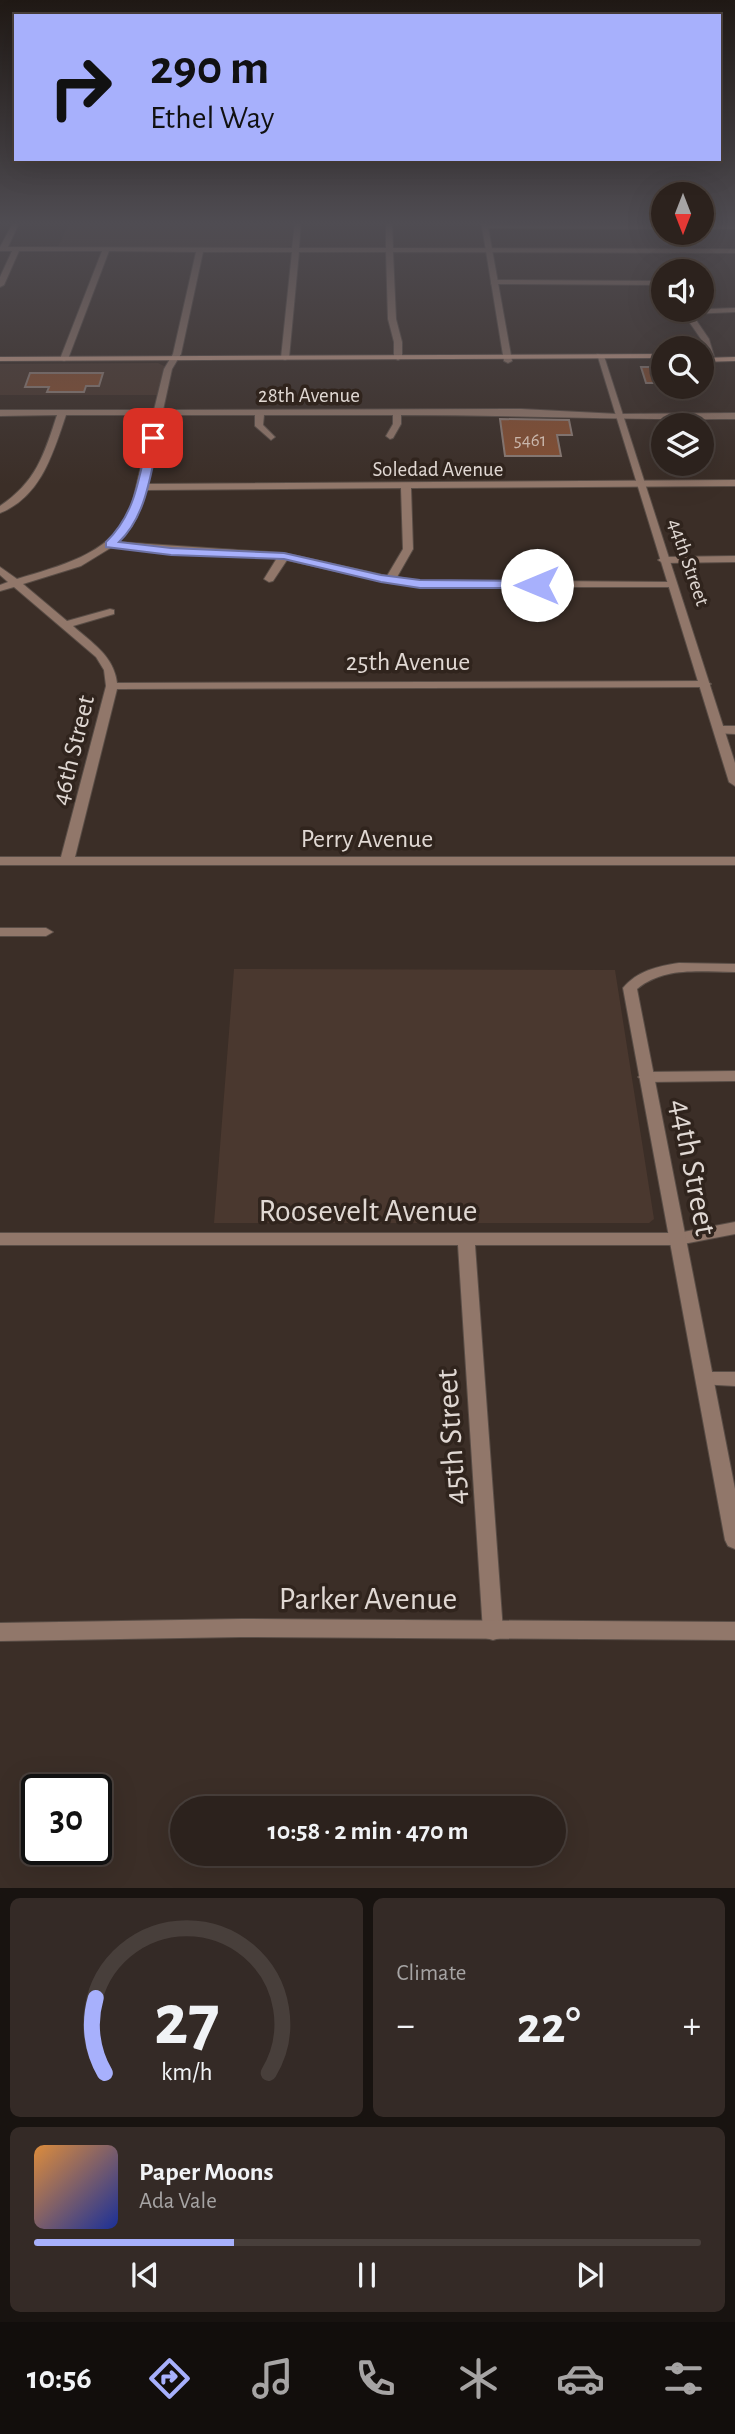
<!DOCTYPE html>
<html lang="en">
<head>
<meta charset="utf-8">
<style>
	body { margin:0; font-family:"Alegreya Sans",sans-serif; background:#342a26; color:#f1f3f6; height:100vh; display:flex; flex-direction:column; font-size:26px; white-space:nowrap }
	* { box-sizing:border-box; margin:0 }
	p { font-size:23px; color:#a6a4a4 }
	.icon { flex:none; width:38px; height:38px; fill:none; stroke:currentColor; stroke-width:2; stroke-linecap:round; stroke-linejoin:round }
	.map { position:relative; height:1888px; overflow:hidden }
	.side { display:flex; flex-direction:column; gap:10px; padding:10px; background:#181310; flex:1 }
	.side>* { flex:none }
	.banner { position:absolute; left:14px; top:14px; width:707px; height:147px; border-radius:0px; box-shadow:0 7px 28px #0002,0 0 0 2px #483f3b; background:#a7b0fc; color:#111; overflow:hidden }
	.needle { width:46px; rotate:180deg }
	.buttons { position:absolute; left:651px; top:182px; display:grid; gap:14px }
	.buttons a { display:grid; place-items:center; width:63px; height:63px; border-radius:50%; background:#2c221d; box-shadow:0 7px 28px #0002,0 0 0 2px #483f3b; font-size:35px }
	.speed { position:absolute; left:21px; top:1774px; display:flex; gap:14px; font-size:35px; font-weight:700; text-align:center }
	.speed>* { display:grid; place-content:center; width:91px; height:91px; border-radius:50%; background:#2c221d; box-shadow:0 7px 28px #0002,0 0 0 2px #483f3b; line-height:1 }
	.speed .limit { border:4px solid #111; border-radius:10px; background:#fff; color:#111 }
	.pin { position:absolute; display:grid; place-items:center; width:60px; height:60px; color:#fff; margin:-30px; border-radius:14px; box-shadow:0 4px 10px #0006 }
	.me { position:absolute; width:77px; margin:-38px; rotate:270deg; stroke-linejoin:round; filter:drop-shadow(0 0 5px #0008) }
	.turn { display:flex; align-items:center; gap:24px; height:147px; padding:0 21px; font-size:32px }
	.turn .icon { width:91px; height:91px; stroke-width:2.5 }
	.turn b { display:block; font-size:49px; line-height:60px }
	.big { font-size:52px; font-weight:600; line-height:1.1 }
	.side .widget { flex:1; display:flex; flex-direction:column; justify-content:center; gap:10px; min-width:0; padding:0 24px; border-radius:10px; background:#342a26 }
	.side .dial { align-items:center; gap:0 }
	.dial svg { height:182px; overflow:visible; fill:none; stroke:#483f3b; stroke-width:7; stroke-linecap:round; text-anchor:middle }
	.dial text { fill:#f1f3f6; stroke:none }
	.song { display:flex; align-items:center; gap:21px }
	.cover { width:84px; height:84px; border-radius:10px; background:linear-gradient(135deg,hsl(30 70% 55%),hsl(230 70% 35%)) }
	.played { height:7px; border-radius:4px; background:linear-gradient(90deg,#a7b0fc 30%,#483f3b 30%) }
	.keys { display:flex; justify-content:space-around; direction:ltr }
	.heat { display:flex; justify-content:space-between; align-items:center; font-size:38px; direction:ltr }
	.side .tiles { flex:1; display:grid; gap:10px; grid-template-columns:1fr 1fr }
	.widget:last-child { grid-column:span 2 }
	.trip { position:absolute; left:170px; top:1796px; width:396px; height:70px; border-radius:35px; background:#2c221d; box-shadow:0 7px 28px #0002,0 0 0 2px #483f3b; font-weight:600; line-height:70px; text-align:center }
	.tab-bar { display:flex; height:112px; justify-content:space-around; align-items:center; background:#120e0c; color:#a6a4a4 }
	.tab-bar .icon { width:49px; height:49px }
	.tab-bar .current { color:#a7b0fc }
	.tab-bar b { font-size:32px; color:#f1f3f6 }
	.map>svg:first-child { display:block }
	.built { fill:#4a382f }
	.building { fill:#854f32; stroke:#8b7b74; stroke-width:2 }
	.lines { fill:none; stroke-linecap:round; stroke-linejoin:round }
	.minor-casing { stroke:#594d46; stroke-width:2 }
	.tertiary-casing { stroke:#594d46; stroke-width:2 }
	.secondary-casing { stroke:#594d46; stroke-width:2 }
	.minor { fill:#91776a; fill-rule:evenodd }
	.tertiary { fill:#91776a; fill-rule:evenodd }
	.secondary { fill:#c89e8a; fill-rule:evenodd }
	.route { fill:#a7b0fc; stroke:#6d72a4; stroke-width:2 }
	.labels { text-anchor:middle; stroke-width:7; stroke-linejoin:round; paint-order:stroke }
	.far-number-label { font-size:19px; fill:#c9b6ab }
	.far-street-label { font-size:21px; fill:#e0d8d3; stroke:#30241d }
	.street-label { font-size:26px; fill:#e0d8d3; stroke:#30241d }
	.near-street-label { font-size:32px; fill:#e0d8d3; stroke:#30241d }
</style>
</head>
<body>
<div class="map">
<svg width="735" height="1888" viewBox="0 0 735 1888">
	<rect width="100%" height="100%" fill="#3b2e27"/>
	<path class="built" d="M70,221H294L291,246L286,247H58Z
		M158,363L166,367L159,395H0V364Z
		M234,969L615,970L654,1219L649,1223H214Z"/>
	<path class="building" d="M641,367H655L660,383H646Z
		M30,373H103L99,386H86L84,392H47L49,387H25Z
		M500,419L569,420L572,435H557L561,456H505Z"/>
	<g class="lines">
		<g class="minor-casing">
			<path id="minor" d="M14,221H20L8,247L292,248L295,221H301L299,248H386V221H392L393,248L735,249V253L393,252L396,319L402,342V358L398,360L394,358V342L388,319L386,252H299L289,358L285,360L281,358L292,252H203L181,354L172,369L163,410L521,409L618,414L735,413V419C624,420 513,415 401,415V424L393,438L390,439L386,436L393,424V415H264L263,425L275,437L271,440L255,426V415H162L146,484L735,480V486L411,488L413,549L397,577L420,581H531L526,553L531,550L536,553L541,581L671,582L675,583V587H420L390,583L287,560L273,581L269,582L264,579L277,558L112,547L81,566L23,584L67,621L110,609L114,610V614L73,626C92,643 114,656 117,683L705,681L711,684L705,687L117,689L75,857H735V865H0V857H61L106,686L104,670L96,657L14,587L0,591V585L8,582L0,575V567L17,579C59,566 108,555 130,513L153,415H66C53,453 41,497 0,513V506C36,482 44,455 57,415L0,416V410H154L164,369L173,354L196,252L109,251L68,359L64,361L60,359L102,251H19L4,285L0,287V277L12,251H0V247ZM401,488L403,549L387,576L284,553L118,542C135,526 140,512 145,490Z
				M485,225H663V229L483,228Z
				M702,225H735V229H702Z
				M494,280L663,281V285L491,284V280Z
				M735,308V312L692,314L709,339L714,356L707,358L701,339L681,310Z
				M735,556V562L663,563L658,560L663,557Z
				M718,726H735V734L714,733V727Z
				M0,928H46L53,932L46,936H0Z
				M735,1071V1081L646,1082L638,1077L646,1072Z
				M735,1222V1234L678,1245H475L503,1631L500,1638L493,1640L486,1638L483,1631L458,1245H0V1233H678Z
				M705,1372H735V1386L699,1384L696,1379L699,1374Z"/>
		</g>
		<g class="tertiary-casing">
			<path id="tertiary" d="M481,221H487L512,361L508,363L504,361Z
				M597,354L604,356L735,763V786L729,782Z
				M679,963L735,964V972C701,972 665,966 637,989L735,1489V1549L728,1546L725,1540L623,988C637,971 658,966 679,963Z
				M241,1619L735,1622V1640L241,1637L0,1641V1623Z"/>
		</g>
		<g class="secondary-casing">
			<path id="secondary" d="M663,354V358L0,361V357Z
				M735,357V361L702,362V358Z"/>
		</g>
		<use href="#minor" class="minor"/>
		<use href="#tertiary" class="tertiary"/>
		<use href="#secondary" class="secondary"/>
	</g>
	<linearGradient id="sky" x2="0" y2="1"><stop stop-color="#201915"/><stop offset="0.46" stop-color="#4f4c52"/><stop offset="1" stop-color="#4f4c52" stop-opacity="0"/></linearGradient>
	<rect width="735" height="485" fill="url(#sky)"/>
	<path class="route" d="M153,434L159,438C150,474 147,515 119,542L171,548L284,553L381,575L420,580L537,581L542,585L537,588H420L381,582L284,559L171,555L106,547V542C136,513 139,477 148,438Z"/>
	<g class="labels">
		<g class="far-number-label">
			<text x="530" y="446">5461</text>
		</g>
		<g class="far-street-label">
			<text x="309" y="402">28th Avenue</text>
			<text x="438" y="476">Soledad Avenue</text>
			<text transform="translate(689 562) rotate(71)" y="7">44th Street</text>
		</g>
		<g class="street-label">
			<text x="408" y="670">25th Avenue</text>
			<text transform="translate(72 750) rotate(-76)" y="9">46th Street</text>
			<text x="367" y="847">Perry Avenue</text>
		</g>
		<g class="near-street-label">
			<text transform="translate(694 1167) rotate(79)" y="11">44th Street</text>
			<text x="368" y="1221">Roosevelt Avenue</text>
			<text transform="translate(450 1437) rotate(-94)" y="11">45th Street</text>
			<text x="368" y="1609">Parker Avenue</text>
		</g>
	</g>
</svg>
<div class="buttons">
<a><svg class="needle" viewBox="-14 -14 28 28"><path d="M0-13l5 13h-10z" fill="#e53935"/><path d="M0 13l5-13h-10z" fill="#a6a4a4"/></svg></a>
<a><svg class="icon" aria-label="sound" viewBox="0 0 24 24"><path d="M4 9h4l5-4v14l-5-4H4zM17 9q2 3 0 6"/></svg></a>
<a><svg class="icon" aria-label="search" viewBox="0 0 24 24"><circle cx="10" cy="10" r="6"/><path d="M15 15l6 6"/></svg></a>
<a><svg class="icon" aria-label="layers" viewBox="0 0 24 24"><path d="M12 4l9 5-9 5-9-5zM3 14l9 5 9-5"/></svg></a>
</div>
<div class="speed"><div class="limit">30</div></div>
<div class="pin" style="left:153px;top:438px;background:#d93025"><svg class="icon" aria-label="arrive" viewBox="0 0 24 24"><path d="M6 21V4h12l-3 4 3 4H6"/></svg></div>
<svg class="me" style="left:537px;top:585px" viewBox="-20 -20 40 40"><circle r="19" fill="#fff"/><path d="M0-13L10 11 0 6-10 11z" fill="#a7b0fc"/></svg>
<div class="trip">10:58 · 2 min · 470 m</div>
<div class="banner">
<div class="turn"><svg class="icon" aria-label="right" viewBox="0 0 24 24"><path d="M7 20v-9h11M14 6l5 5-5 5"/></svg><div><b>290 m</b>Ethel Way</div></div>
</div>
</div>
<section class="side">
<div class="tiles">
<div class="widget dial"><svg viewBox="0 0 100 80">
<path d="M14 69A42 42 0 1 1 86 69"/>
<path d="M14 69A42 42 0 0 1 10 36" stroke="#a7b0fc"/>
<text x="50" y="56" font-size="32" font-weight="700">27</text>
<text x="50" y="72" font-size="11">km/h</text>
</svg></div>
<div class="widget"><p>Climate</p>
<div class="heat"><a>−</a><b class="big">22°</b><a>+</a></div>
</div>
<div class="widget">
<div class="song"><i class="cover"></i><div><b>Paper Moons</b><p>Ada Vale</p></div></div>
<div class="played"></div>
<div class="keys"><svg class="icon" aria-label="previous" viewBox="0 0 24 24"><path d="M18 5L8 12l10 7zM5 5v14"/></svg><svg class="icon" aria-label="pause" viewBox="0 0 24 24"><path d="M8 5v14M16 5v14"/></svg><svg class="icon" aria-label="next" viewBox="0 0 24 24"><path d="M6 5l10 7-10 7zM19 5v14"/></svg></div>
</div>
</div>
</section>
<nav class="tab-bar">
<b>10:56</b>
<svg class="icon current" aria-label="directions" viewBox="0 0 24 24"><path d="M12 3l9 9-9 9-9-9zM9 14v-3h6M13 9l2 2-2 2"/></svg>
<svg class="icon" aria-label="music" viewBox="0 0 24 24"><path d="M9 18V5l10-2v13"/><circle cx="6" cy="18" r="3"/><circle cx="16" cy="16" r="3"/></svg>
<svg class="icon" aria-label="phone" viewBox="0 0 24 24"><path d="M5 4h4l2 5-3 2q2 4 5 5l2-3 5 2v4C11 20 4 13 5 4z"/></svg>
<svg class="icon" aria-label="climate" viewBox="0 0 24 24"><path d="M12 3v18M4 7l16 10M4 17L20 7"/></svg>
<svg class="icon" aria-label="car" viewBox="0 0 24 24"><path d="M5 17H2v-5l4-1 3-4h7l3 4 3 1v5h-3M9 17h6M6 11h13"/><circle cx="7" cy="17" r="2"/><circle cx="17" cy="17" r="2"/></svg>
<svg class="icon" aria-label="filters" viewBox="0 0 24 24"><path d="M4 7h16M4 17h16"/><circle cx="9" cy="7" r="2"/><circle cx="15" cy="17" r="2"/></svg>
</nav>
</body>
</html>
